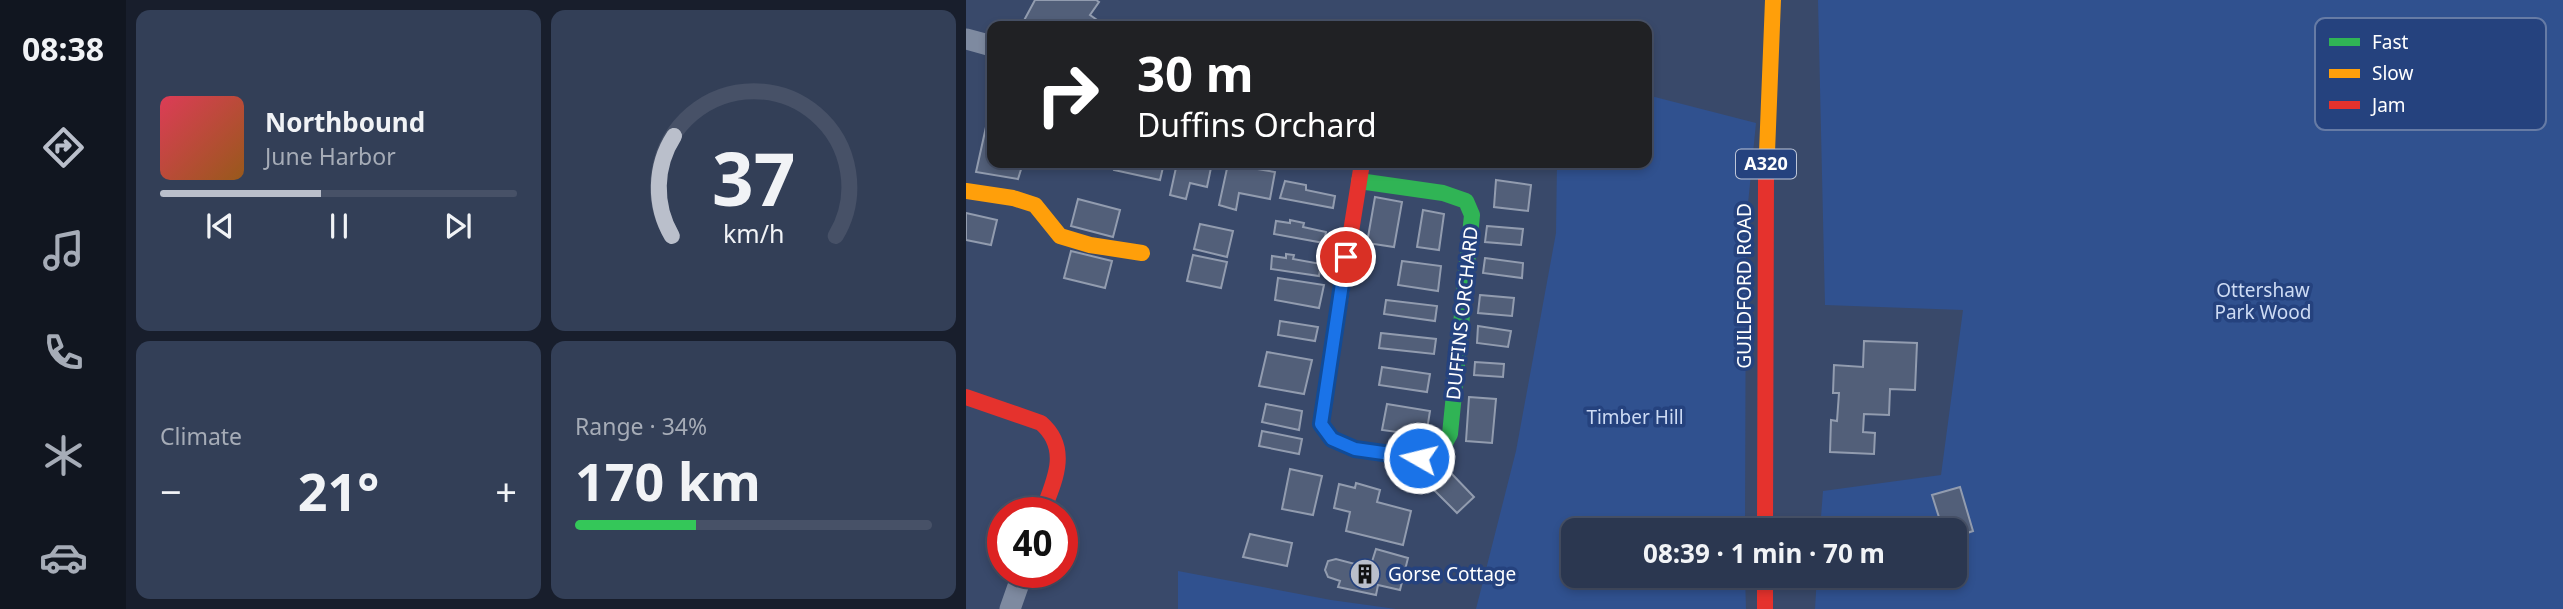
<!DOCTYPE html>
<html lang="en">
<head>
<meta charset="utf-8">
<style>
	body { margin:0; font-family:"Noto Sans",sans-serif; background:#333f57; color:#f1f3f6; height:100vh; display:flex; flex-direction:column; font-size:26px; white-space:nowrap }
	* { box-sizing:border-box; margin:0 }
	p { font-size:23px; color:#a6acb7 }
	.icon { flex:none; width:38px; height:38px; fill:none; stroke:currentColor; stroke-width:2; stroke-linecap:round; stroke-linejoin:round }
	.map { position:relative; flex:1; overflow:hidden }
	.panel { display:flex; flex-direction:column; gap:10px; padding:10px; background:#181e2c; width:840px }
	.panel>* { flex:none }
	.top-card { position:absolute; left:21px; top:21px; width:665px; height:147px; border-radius:14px; box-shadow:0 4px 10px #0003,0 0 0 2px #475167; background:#202124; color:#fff; overflow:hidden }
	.speed { position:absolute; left:21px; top:497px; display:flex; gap:14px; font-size:35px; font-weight:700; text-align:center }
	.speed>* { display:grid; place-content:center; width:91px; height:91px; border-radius:50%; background:#2b3750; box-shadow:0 4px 10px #0003,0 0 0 2px #475167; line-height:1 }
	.speed .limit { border:10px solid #d22; background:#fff; color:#111 }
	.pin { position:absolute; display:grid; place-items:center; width:60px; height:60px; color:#fff; margin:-30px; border:4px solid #fff; border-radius:50%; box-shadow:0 2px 7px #0007 }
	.me { position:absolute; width:77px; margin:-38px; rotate:278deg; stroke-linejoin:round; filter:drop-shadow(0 0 5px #0008) }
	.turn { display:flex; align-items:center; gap:24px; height:147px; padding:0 35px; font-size:32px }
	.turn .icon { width:91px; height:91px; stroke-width:2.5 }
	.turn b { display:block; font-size:49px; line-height:60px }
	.big { font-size:52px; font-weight:700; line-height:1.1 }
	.panel .tile { flex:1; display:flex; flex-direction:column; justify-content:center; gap:10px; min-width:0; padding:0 24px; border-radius:14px; background:#333f57 }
	.panel .dial { align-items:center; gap:0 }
	.dial svg { height:182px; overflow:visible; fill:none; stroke:#475167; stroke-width:7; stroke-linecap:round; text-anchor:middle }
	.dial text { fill:#f1f3f6; stroke:none }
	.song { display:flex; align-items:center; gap:21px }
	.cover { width:84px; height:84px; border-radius:10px; background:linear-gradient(135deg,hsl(350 70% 55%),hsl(30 70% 35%)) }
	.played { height:7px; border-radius:4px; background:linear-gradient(90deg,#babfcb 45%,#475167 45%) }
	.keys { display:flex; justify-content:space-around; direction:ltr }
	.heat { display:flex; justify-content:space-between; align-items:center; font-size:38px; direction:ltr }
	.charge { height:10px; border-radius:5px; background:linear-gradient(90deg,#34c759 34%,#475167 0) }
	.panel .tiles { flex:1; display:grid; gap:10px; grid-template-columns:repeat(2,1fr) }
	.trip { position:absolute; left:595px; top:518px; width:406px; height:70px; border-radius:14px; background:#2b3750; box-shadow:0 4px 10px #0003,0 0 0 2px #475167; font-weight:700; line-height:70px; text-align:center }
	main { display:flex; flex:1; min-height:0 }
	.tab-bar { display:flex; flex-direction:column; width:126px; justify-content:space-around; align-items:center; background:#111620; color:#a6acb7 }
	.tab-bar .icon { width:49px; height:49px }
	.tab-bar .selected { color:#babfcb }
	.tab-bar b { font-size:32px; color:#f1f3f6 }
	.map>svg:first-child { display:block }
	.green { fill:#30518f }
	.building { fill:#525f79; stroke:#929caf; stroke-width:2 }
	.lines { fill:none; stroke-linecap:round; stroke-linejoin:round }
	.street { stroke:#7e8aa0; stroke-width:21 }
	.fast { stroke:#30b455; stroke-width:16 }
	.slow { stroke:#ff9f0a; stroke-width:16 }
	.jam { stroke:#e5322d; stroke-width:16 }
	.route-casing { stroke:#114b97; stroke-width:18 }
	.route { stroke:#1a73e8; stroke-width:12 }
	.labels { text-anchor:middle; stroke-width:7; stroke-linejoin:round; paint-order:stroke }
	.shield { fill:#25427e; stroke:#bec6d8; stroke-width:2 }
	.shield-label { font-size:18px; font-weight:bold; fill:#fff }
	.street-label { font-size:19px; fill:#fff; stroke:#25427e }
	.park-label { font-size:19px; fill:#cddbf4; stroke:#25427e }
	.poi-label { font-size:19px; fill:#fff; stroke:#25427e; text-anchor:start }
	.key { fill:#25427e; stroke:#667ba5; stroke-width:2 }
	.key-label { font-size:19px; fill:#fff }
</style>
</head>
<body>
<main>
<nav class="tab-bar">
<b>08:38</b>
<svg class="icon selected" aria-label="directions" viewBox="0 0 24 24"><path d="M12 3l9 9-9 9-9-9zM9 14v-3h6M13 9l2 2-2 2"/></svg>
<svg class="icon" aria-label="music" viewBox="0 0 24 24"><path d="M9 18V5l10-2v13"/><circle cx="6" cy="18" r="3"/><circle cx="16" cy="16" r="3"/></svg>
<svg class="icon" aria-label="phone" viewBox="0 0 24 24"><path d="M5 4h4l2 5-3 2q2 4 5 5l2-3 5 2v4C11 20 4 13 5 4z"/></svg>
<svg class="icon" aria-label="climate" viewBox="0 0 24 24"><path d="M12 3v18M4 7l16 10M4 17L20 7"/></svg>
<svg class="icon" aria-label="car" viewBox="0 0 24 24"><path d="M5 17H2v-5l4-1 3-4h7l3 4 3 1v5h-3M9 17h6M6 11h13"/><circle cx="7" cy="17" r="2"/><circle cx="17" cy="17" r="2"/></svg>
</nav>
<section class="panel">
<div class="tiles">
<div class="tile">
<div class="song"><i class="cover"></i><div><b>Northbound</b><p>June Harbor</p></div></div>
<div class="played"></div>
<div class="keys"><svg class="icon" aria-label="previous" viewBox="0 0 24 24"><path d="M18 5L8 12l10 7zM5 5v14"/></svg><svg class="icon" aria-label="pause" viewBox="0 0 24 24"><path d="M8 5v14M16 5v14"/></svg><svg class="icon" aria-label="next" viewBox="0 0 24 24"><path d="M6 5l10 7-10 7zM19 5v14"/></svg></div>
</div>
<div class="tile dial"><svg viewBox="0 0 100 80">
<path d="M14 69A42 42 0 1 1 86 69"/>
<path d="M14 69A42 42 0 0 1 15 25" stroke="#babfcb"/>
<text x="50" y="56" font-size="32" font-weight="700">37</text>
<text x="50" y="72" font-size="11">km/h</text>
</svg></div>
<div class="tile"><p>Climate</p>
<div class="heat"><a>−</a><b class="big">21°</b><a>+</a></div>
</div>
<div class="tile"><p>Range · 34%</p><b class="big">170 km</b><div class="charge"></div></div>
</div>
</section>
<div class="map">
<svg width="1597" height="609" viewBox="0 0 1597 609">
	<rect width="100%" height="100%" fill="#39496a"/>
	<path class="green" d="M852,0H1597V609H849L851,576H989V530H854L857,491L975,475L997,310L859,305Z
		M681,95L790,123L780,224L779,530H607V576H779L780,609H510L550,451L590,233L591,163H681Z
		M212,571L365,600L430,609H212Z"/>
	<path class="building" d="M69,0H130L133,2L124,15L137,24L136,26H55Z
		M22,118L26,119V163H57L52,179L10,172Z
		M109,163H141L140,168Z
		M149,163H198L194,180L148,170Z
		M211,163H246L241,187L224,183L220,199L204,195Z
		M262,164L309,172L304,199L273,193L270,210L253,205Z
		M530,180L565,185L562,211L528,207Z
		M319,181L340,185V190L369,196L367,208L314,198Z
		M409,197L436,202L428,247L401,243Z
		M112,199L154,210L147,237L105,226Z
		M457,210L478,214L473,250L451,247Z
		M0,213L31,220L25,245L0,240Z
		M324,220L338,223L337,227L360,232L358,243L308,234L310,221L324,223Z
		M234,224L267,231L261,257L228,249Z
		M521,226L557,229L555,245L519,242Z
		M105,251L146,261L139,288L98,278Z
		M320,254L328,255L327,259L355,264L353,276L305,269L306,256L320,258Z
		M227,255L261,262L255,288L221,281Z
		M519,258L557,263L556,278L517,273Z
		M436,261L475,266L472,291L432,285Z
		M312,278L358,285L353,308L309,300Z
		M514,295L548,298L546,316L512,313Z
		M420,300L471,306L469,321L418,314Z
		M314,321L352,327L349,341L312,335Z
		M512,326L545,331L542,347L511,343Z
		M415,333L470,339L468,354L413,348Z
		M898,341L951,343L949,390L924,389L923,415L898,414L897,432L909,433L908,454L864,452L865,420L871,421L873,393H867L868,365L897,367Z
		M301,352L346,360L338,394L293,386Z
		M509,362L538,364L537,377L508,375Z
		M416,367L464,374L461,392L413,385Z
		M503,397L530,399L526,443L500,441Z
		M300,404L336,411L333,430L296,422Z
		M421,404L464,411L460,436L416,430Z
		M296,431L336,439L333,454L293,446Z
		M324,469L356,476L347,515L316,509Z
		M484,472L508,497L491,513L466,488Z
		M390,483L414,490L411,502L445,511L437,545L380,531L384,512L368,508L373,484L389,488Z
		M994,487L1007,531L989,537V530H977L966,495Z
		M284,534L326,543L321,566L277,557Z
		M410,549L442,558L434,590L412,585L410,595L372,587L374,581L362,577L359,570L362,561L370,559L404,568Z"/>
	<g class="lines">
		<path class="street" d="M0,39L26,46
			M44,609L57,572"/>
		<path class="fast" d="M368,338L355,423L366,439L389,449L453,458L475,450L484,434L506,215L500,201L477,193L393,181"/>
		<path class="slow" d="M800,178L807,0
			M0,191L47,198L69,205L94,236L124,245L176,253"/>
		<path class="jam" d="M368,338L396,163
			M0,397L75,423C105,449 88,482 76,513
			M799,530L800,178
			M799,576V609"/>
	</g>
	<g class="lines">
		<g class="route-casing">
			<path id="route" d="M380,257L355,424L366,439L389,449L453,458"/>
		</g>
		<use href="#route" class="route"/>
	</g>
	<defs>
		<g id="building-disc" transform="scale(1.575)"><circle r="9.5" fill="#babfcb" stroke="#25427e"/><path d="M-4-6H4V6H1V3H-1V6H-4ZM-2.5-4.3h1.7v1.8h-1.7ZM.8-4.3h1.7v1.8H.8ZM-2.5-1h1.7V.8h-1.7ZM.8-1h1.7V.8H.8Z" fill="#111"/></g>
	</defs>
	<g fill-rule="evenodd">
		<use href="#building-disc" x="399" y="574"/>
	</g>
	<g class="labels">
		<rect class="shield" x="770" y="149.5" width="60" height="29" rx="5"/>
		<g class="shield-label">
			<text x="800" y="170">A320</text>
		</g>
		<g class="street-label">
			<text transform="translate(778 286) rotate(-90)" y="7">GUILDFORD ROAD</text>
			<text transform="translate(496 313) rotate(-84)" y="7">DUFFINS ORCHARD</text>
		</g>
		<g class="park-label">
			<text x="1297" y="297">Ottershaw<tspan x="1297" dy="22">Park Wood</tspan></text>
			<text x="669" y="424">Timber Hill</text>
		</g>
		<g class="poi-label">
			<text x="422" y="581">Gorse Cottage</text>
		</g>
	</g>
	<rect x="1349" y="18" width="231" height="112" rx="10" class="key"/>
	<rect x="1363" y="38" width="31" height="8" fill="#30b455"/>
	<rect x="1363" y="69" width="31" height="9" fill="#ff9f0a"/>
	<rect x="1363" y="101" width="31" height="8" fill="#e5322d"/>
	<g class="key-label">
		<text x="1406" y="49">Fast</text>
		<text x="1406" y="80">Slow</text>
		<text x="1406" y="112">Jam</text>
	</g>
</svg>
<div class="speed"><div class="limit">40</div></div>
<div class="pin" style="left:380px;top:257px;background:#d93025"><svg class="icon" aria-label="arrive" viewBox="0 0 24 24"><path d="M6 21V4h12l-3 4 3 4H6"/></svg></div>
<svg class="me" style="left:453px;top:458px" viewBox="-20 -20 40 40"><circle r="17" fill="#1a73e8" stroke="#fff" stroke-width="3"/><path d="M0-11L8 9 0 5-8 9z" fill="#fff"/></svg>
<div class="trip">08:39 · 1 min · 70 m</div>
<div class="top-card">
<div class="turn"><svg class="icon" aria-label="right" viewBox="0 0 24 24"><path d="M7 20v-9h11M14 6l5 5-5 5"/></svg><div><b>30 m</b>Duffins Orchard</div></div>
</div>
</div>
</main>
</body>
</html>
